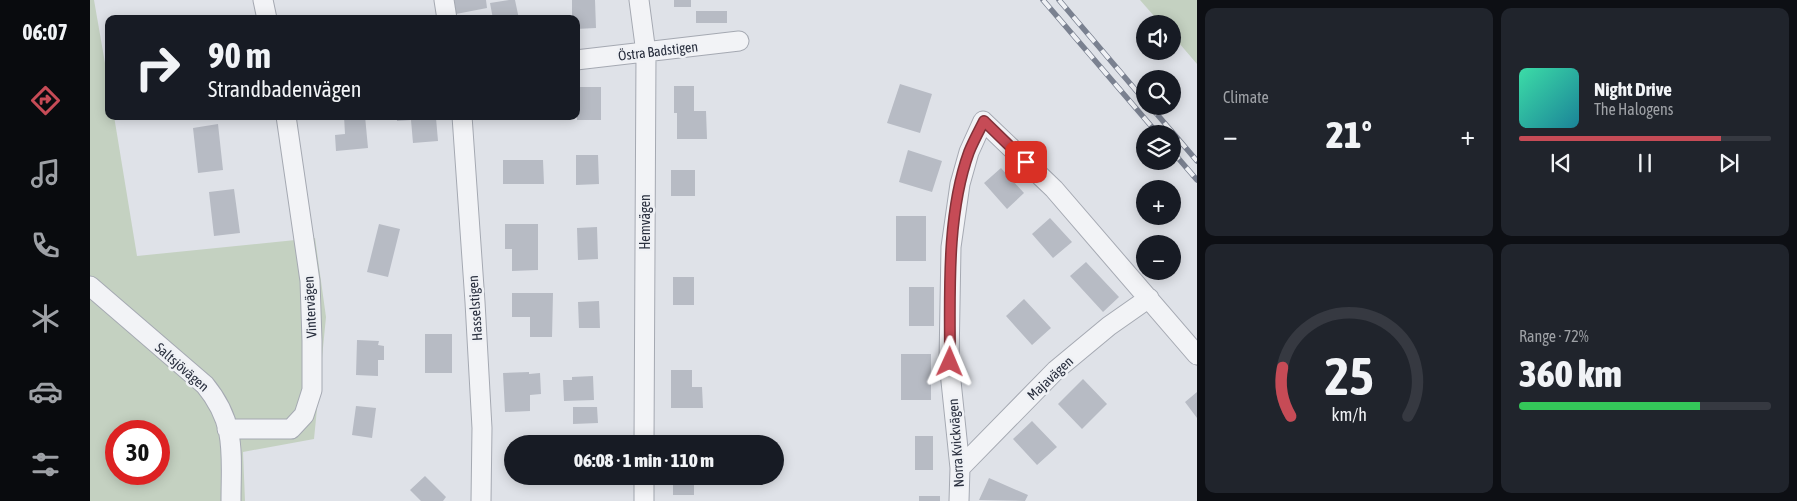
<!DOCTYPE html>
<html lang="en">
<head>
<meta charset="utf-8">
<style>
	body { margin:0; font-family:"Asap Condensed",sans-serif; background:#20242c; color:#f1f3f6; height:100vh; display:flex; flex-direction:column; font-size:19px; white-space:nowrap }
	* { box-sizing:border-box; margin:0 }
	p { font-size:16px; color:#9ea1a6 }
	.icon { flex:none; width:28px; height:28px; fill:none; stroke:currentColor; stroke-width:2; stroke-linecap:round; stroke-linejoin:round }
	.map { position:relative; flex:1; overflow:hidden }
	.panel { display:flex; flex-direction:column; gap:8px; padding:8px; background:#0d0f14; width:600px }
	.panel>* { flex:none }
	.banner { position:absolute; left:15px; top:15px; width:475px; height:105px; border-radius:10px; box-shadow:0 2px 12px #0003; background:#171b24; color:#f1f3f6; overflow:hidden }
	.tools { position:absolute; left:1046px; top:15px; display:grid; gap:10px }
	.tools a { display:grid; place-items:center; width:45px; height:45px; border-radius:50%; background:#171b24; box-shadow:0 2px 12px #0003; font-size:25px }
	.speed { position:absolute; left:15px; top:420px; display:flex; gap:10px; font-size:25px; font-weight:700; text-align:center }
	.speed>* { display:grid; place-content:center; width:65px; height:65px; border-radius:50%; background:#171b24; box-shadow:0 2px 12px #0003; line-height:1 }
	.speed .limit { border:8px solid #d22; background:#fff; color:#111 }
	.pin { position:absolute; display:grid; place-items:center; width:42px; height:42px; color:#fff; margin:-21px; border-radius:10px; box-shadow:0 2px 8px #0006 }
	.me { position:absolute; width:55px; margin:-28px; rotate:1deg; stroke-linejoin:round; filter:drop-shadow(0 0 4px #0008) }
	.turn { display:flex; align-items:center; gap:18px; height:105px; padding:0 20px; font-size:22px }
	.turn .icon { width:65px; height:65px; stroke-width:2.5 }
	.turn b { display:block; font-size:35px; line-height:42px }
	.big { font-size:38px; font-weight:800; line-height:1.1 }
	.panel .card { flex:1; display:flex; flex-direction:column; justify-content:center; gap:8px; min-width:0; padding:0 18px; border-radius:10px; background:#20242c }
	.panel .dial { align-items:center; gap:0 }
	.dial svg { height:130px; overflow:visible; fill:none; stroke:#363941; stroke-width:7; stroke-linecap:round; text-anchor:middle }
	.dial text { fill:#f1f3f6; stroke:none }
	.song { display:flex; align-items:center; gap:15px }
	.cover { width:60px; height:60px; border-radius:8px; background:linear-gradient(135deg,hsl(160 70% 55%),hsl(190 70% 35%)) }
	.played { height:5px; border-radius:2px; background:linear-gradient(90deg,#c64b56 80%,#363941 80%) }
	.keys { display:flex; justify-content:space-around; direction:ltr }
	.heat { display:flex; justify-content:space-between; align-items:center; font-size:28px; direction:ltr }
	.charge { height:8px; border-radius:4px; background:linear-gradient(90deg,#34c759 72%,#363941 0) }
	.panel .tiles { flex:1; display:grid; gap:8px; grid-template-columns:repeat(2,1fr) }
	.trip { position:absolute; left:414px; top:435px; width:280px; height:50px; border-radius:25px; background:#171b24; box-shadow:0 2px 12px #0003; font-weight:800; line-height:50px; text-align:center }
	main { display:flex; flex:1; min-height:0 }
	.dock { display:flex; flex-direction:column; width:90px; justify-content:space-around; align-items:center; background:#090b0e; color:#9ea1a6 }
	.dock .icon { width:35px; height:35px }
	.dock .active { color:#c64b56 }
	.dock b { font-size:22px; color:#f1f3f6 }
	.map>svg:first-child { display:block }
	.green { fill:#c4d1c1; fill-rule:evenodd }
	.building { fill:#b7bbc4 }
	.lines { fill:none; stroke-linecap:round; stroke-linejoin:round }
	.minor-casing { stroke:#a5a9b2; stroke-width:21 }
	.minor { stroke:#f2f3f6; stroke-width:19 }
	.rail-casing { stroke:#7a8190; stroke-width:5.5 }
	.rail { stroke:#eff1f5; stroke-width:4; stroke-dasharray:11; stroke-linecap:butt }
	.route-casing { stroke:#813138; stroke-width:12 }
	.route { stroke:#c64b56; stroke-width:9 }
	.labels { text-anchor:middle; stroke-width:5; stroke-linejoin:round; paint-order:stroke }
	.street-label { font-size:14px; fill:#292f3e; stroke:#eff1f5 }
</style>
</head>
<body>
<main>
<nav class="dock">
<b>06:07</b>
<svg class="icon active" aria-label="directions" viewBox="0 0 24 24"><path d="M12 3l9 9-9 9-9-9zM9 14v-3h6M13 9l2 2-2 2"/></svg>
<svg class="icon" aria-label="music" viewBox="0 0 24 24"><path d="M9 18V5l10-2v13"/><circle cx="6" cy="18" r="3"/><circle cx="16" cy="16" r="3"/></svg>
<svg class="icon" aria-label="phone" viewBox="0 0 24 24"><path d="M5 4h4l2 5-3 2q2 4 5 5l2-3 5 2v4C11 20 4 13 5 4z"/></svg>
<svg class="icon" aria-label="climate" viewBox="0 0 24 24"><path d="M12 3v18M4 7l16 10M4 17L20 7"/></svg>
<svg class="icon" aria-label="car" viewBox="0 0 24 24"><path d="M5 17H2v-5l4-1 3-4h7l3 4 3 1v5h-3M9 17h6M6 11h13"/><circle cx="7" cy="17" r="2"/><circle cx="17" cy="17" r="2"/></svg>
<svg class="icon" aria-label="filters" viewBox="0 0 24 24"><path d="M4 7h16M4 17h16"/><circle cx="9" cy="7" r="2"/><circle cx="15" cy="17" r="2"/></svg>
</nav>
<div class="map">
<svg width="1107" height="501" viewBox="0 0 1107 501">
	<rect width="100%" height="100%" fill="#dfe2e8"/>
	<path class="green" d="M0,0H4L19,86V116H24L47,256L225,238L236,317L224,439L153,452L155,501H0ZM26,431H69V474H26Z
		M1050,0H1107V64L1083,36L1082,24H1071Z"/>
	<path class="building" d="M364,0H396L397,8L366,14Z
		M419,0H425L429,19H403L400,3Z
		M482,0H505L506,28L486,29V19H482Z
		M584,0H601V7H584Z
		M606,11H637V23H606Z
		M810,84L842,94L830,133L797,123Z
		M584,86H604V111H616L617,139H587V113H584Z
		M486,87H511V120H487Z
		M254,116H275L278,148L246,151L245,135L255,134Z
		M307,116H350L346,118L348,141L323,143L321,120L307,121Z
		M128,124L133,170L108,173L103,128Z
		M818,150L852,161L842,192L809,182Z
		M486,155H508L509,184L486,185Z
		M413,160H453L454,184H413Z
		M911,168L934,193L917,209L894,183Z
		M581,170H605V196H581Z
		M144,189L150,233L124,236L119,192Z
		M806,216H836V261H806Z
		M960,218L982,242L963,258L942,234Z
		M289,224L310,229L298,277L277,272Z
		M415,224H448V270L422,271V249H415Z
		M507,227L508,259L488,260L487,228Z
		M996,262L1029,297L1013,312L980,276Z
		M583,277H604V305H583Z
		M819,287H844V326H819Z
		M422,293H463L462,337H440V317H422Z
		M934,299L961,328L942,345L916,316Z
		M509,301L510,328H489L488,302Z
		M335,334H362V373H335Z
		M267,340L289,341L288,345L294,346V360H288V376L266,375Z
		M811,354H841V400H811Z
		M581,370H602V387H612L613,408H581Z
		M439,372V374L450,373L451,394L440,395V411L415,412L413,373Z
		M503,376L504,400L474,401L473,380H482V377Z
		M993,379L1017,404L992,429L968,404Z
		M1107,392V418L1095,402Z
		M266,406L286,408L282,438L262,435Z
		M483,407H507L508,423L483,424Z
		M942,421L967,447L947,465L923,439Z
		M825,436H843V470H825Z
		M335,476L356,497L353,501H331L320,490Z
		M483,476H502V480L484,481Z
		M583,476H620V479H604V495H583Z
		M899,478L938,495L935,501L889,500Z
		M829,496H850V501H829Z"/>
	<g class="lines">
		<g class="minor-casing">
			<path id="minor" d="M173,0L177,19
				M354,0L357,19
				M549,0L556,53L554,444
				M486,60L649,41
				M372,116L385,302L392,428L391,501
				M0,286L115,385C147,424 141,454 141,501
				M137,429H201L214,415L222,390V341L220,281L196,116
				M870,468L966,370L1019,326L1059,298
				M554,476V501
				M869,501L870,468L859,362L861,247L870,184L879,152L893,121L964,189L1107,355"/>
		</g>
		<use href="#minor" class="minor"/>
		<g class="rail-casing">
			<path id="rail" d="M953,0L1068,134
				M969,0L1055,101
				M1060,106L1107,161
				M1082,151L1107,180"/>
		</g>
		<use href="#rail" class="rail"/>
	</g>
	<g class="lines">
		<g class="route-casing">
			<path id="route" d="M860,362C860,296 856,215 879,152C883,142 889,131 894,121L936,162"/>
		</g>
		<use href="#route" class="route"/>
	</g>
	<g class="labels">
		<g class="street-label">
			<text transform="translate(568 51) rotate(-7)" y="5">Östra Badstigen</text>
			<text transform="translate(555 222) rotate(-90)" y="5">Hemvägen</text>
			<text transform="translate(220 307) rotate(-93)" y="5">Vintervägen</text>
			<text transform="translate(385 308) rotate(-94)" y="5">Hasselstigen</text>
			<text transform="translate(92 367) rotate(41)" y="5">Saltsjövägen</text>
			<text transform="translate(960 378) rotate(-43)" y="5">Majavägen</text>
			<text transform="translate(866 443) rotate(-94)" y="5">Norra Kvickvägen</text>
		</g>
	</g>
</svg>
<div class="tools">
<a><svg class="icon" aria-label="sound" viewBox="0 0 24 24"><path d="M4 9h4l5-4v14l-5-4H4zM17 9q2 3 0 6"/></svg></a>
<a><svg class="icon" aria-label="search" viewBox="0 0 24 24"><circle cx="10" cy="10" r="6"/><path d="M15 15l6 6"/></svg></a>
<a><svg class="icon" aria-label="layers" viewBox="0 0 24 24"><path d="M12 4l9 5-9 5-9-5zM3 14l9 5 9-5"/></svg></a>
<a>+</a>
<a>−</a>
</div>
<div class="speed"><div class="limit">30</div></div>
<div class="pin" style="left:936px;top:162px;background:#d93025"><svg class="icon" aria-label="arrive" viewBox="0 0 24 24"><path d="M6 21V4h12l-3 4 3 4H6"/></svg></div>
<svg class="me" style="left:860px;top:362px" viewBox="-20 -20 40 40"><path d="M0-17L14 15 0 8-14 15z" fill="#c64b56" stroke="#fff" stroke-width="4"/></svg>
<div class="trip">06:08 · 1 min · 110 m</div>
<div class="banner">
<div class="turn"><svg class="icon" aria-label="right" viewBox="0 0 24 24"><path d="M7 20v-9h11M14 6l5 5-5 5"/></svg><div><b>90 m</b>Strandbadenvägen</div></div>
</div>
</div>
<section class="panel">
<div class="tiles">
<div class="card"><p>Climate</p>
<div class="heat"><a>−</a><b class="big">21°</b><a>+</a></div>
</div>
<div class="card">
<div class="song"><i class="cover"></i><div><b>Night Drive</b><p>The Halogens</p></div></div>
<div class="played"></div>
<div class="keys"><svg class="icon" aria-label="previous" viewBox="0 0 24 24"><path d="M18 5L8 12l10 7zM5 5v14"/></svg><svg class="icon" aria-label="pause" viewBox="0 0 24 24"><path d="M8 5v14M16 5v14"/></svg><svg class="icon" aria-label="next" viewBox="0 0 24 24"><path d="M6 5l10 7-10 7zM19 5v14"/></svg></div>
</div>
<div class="card dial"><svg viewBox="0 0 100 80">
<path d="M14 69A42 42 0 1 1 86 69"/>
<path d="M14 69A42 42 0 0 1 9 39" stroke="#c64b56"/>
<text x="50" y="56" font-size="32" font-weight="700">25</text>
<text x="50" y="72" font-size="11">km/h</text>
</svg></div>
<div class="card"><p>Range · 72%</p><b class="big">360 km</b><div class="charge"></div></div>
</div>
</section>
</main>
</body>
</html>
